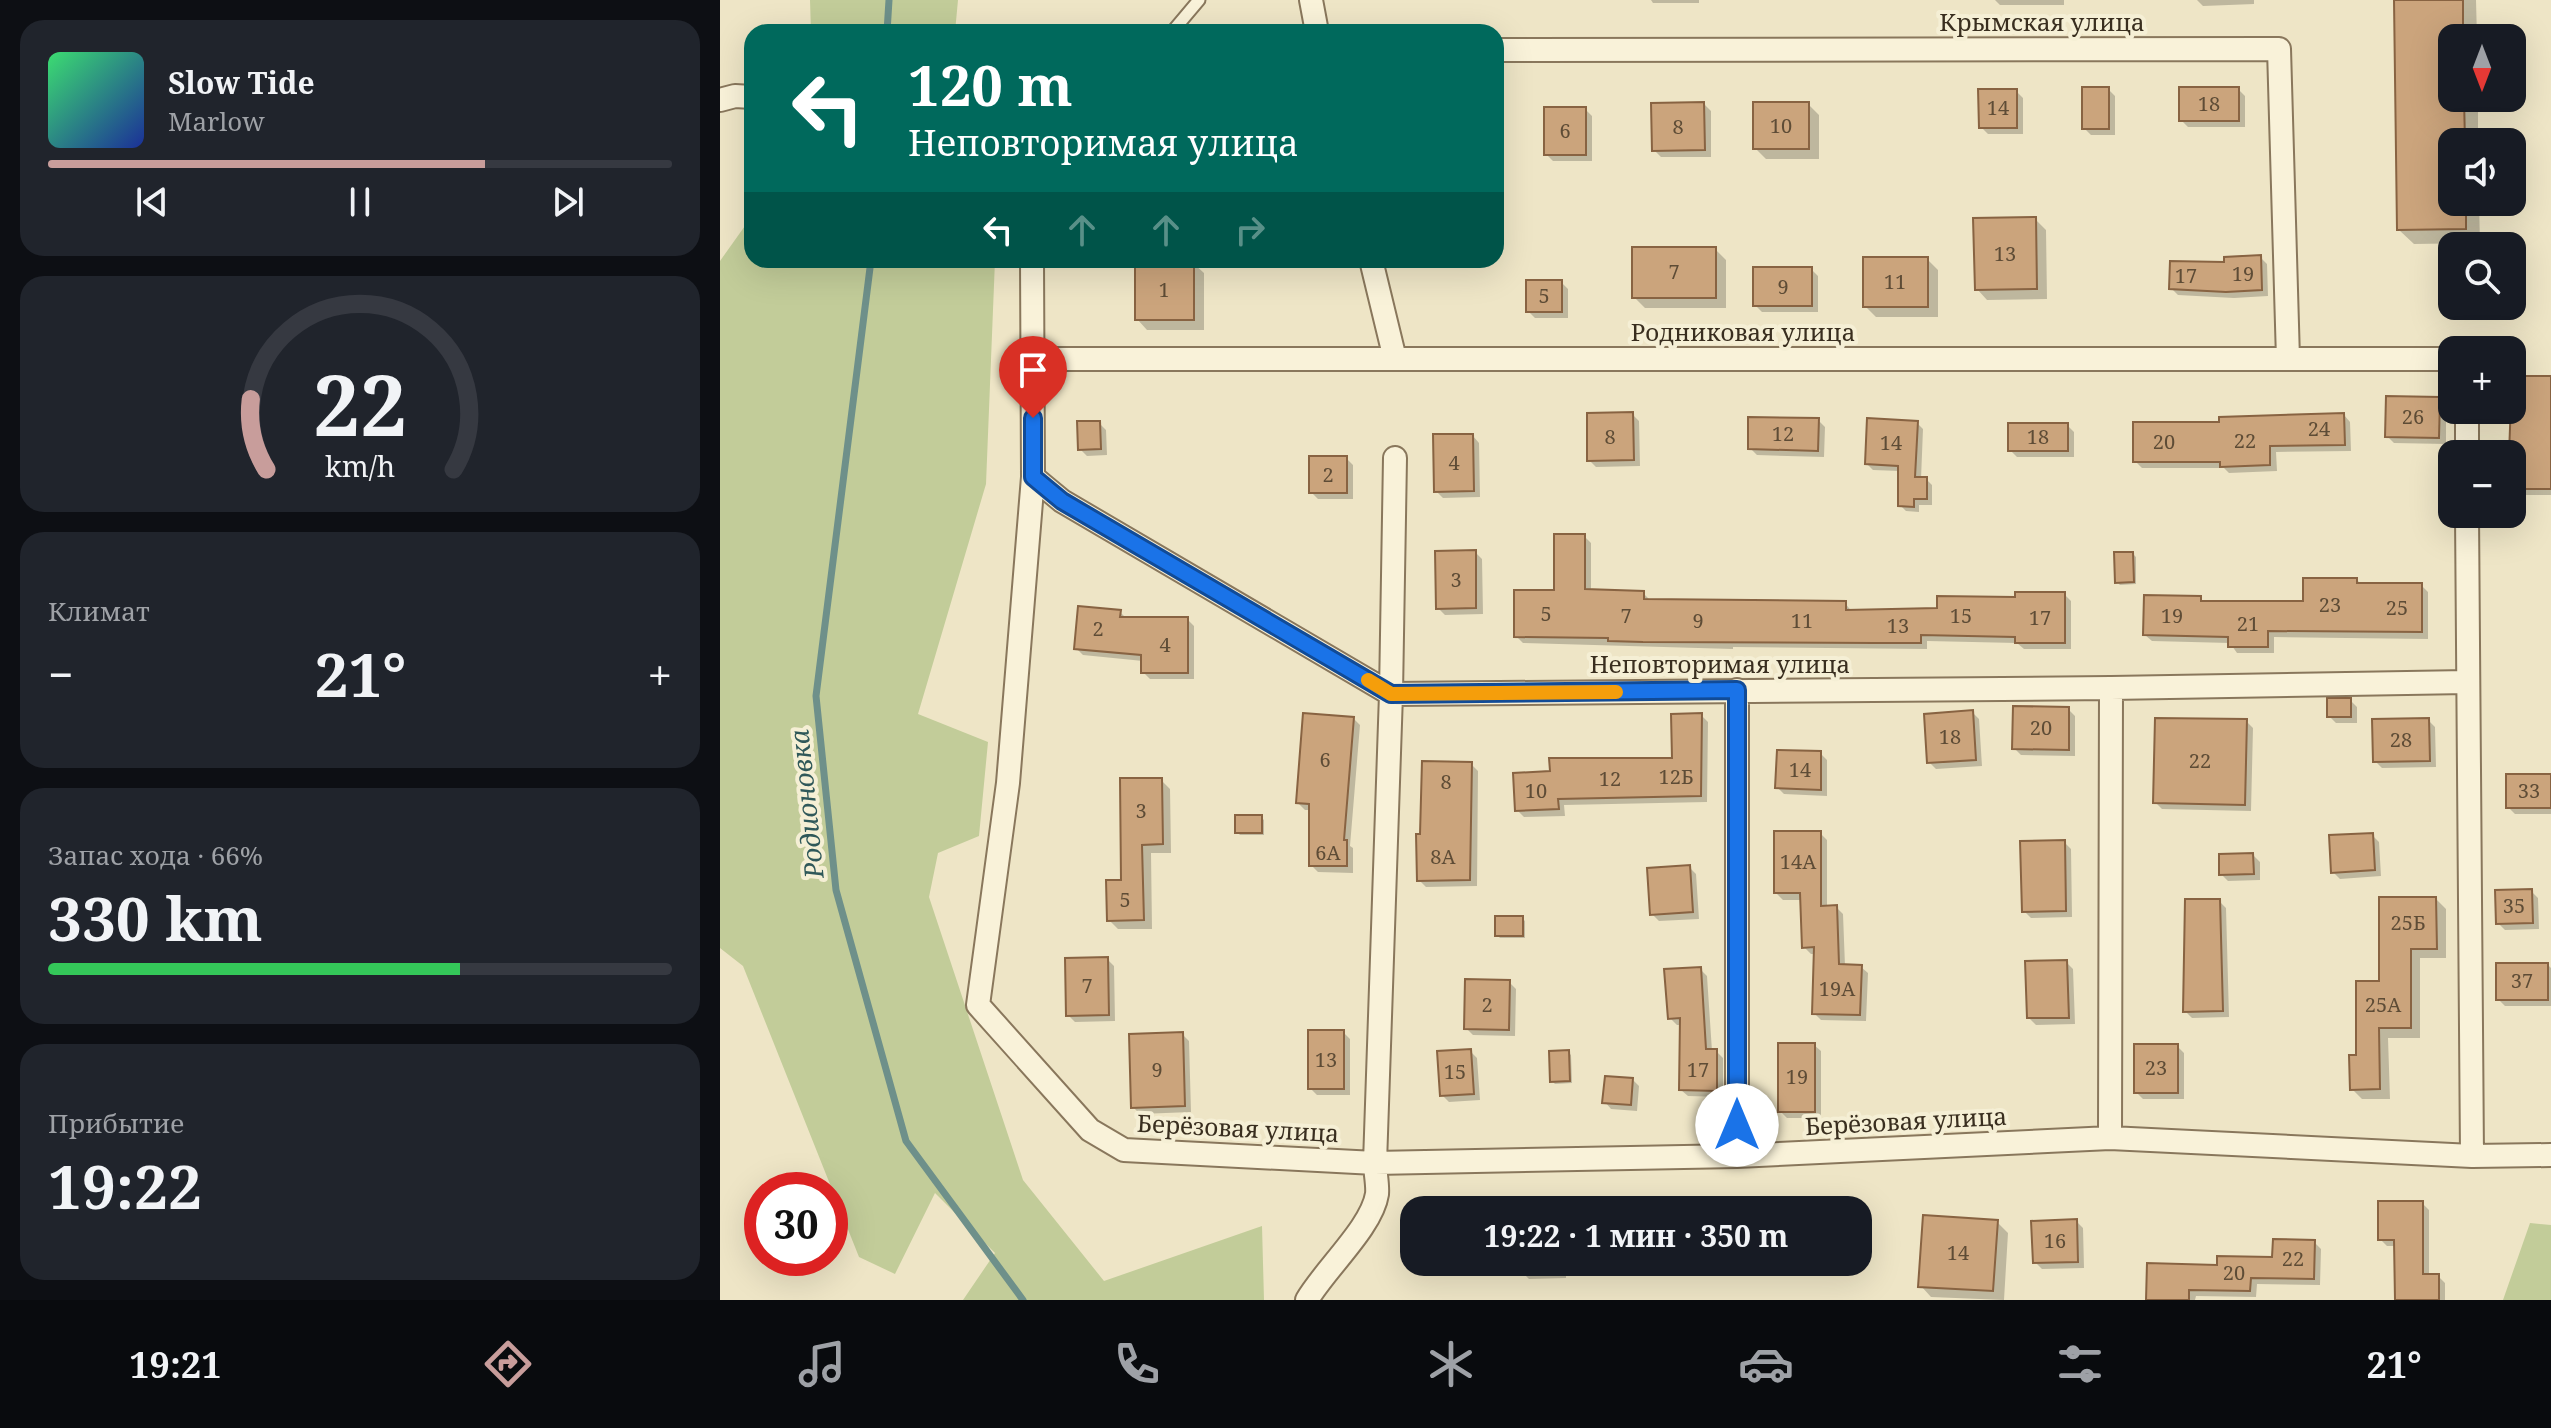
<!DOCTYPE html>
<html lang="ru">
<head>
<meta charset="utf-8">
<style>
	body { margin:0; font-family:"Noto Serif",serif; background:#20242c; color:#f1f3f6; height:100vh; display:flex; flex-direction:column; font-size:30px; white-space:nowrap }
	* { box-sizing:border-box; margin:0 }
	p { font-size:26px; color:#9ea1a6 }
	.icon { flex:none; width:44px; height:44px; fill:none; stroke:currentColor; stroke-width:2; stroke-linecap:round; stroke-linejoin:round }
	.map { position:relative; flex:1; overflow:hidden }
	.side { display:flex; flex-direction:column; gap:20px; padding:20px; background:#0d0f14; width:720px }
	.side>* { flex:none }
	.top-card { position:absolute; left:24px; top:24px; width:760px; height:244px; border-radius:24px; box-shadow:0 8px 32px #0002; background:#00695c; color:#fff; overflow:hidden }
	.needle { width:52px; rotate:180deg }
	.tools { position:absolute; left:1718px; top:24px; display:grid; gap:16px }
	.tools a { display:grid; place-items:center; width:88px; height:88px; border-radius:16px; background:#171b24; box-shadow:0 8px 32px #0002; font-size:40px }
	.speed { position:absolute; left:24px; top:1172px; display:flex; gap:16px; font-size:40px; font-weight:700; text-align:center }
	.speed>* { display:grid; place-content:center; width:104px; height:104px; border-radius:50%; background:#171b24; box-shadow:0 8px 32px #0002; line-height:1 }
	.speed .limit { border:12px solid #d22; background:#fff; color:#111 }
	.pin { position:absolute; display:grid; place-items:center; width:68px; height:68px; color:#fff; margin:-82px -34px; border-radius:50% 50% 50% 0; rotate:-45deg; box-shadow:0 0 8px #0007 }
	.pin .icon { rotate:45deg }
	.me { position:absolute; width:88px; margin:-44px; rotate:0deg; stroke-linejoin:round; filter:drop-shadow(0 0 6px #0008) }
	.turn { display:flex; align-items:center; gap:28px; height:168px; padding:0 32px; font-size:36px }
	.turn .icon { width:104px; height:104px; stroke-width:2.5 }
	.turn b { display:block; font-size:56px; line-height:68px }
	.lanes { display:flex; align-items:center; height:76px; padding:0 32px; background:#0003; justify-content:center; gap:40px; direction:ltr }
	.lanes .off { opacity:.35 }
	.big { font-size:60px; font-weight:700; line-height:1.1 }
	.side .widget { flex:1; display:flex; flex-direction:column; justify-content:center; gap:12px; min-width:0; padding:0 28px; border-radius:24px; background:#20242c }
	.side .dial { align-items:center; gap:0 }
	.dial svg { height:208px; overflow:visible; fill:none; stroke:#363941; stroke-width:7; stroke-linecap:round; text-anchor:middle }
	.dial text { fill:#f1f3f6; stroke:none }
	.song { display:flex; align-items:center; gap:24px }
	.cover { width:96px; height:96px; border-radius:12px; background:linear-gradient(135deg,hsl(140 70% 55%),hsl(230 70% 35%)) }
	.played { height:8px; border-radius:4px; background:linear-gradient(90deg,#c89d9b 70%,#363941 70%) }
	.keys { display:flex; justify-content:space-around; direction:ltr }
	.heat { display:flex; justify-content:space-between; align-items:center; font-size:44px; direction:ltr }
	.charge { height:12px; border-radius:6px; background:linear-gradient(90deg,#34c759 66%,#363941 0) }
	.trip { position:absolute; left:680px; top:1196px; width:472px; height:80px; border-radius:24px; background:#171b24; box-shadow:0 8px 32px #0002; font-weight:700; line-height:80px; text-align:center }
	.tab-bar { display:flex; height:128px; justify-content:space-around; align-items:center; background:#090b0e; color:#9ea1a6 }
	.tab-bar .icon { width:56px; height:56px }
	.tab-bar .selected { color:#c89d9b }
	.tab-bar b { font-size:36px; color:#f1f3f6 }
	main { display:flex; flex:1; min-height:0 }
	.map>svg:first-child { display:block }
	.green { fill:#c2cc99 }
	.shadow { fill:#0003 }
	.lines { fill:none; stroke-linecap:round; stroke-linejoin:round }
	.stream { stroke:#6e908a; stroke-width:7 }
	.building { fill:#cba47c; stroke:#886342; stroke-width:2 }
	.service-casing { stroke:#89775c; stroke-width:15 }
	.minor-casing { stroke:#89775c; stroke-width:26 }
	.service { stroke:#f9f2d9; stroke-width:11 }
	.minor { stroke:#f9f2d9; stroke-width:22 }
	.route-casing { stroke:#114b97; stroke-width:20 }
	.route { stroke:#1a73e8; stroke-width:14 }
	.slow { stroke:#f59e0b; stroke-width:14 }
	.labels { text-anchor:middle; stroke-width:8; stroke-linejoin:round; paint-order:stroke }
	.number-label { font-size:20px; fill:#5e4c36 }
	.street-label { font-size:24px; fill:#392e1f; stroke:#f5efd5 }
	.water-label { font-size:26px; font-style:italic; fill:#2f5859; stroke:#f5efd5 }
</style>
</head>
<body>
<main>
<section class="side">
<div class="widget">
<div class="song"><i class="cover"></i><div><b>Slow Tide</b><p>Marlow</p></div></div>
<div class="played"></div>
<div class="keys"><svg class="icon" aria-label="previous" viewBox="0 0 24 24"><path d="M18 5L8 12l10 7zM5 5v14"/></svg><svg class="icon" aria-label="pause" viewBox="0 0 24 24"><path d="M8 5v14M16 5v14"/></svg><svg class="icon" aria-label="next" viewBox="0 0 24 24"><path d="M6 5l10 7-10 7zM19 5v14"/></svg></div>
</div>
<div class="widget dial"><svg viewBox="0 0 100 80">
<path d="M14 69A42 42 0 1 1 86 69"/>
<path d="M14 69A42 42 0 0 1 8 42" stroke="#c89d9b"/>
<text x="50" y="56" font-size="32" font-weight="700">22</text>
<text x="50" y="72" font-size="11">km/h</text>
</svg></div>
<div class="widget"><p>Климат</p>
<div class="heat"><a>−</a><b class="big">21°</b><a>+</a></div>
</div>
<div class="widget"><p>Запас хода · 66%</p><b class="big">330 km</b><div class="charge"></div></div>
<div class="widget"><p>Прибытие</p><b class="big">19:22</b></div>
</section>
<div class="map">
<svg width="1831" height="1300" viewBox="0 0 1831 1300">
	<rect width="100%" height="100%" fill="#eee5c6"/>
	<path class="green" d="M90,0H238L235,32H91Z
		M32,216V260H275L266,484L198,714L268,742L259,836L218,853L209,897L303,1180L384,1281L542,1226L544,1300H243L275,1253L215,1193L175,1274L139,1257L23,966L0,948V261Z
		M1810,1223L1831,1225V1300H1783Z"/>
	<path class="shadow" d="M931,0H979V3H933Z
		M1275,0H1344V5H1280Z
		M1477,0H1534V4L1483,6Z
		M1676,0H1756L1757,38H1732V98H1758V142H1732V202H1759L1760,243L1694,244L1679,230Z
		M1388,89L1395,96V135H1371L1364,128Z
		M1518,89L1525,96V127H1468L1461,120Z
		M1296,91L1303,98V134H1268L1261,127Z
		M984,104L991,111V157H941L934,150Z
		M1088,104L1099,115V159H1046L1035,148Z
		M865,109L872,116V161H833L826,154Z
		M1315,219L1326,230L1327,299L1267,300L1257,289Z
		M995,249L1006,260V308H925L914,297Z
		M1540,257L1547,264L1548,296L1514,298L1458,295L1451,288L1506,264Z
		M1207,259L1218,270V317H1156L1145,306Z
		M473,263L484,273V330H427L417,319Z
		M1091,269L1098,276V312H1042L1035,305Z
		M841,282L848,289V318H815L808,311Z
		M1831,378V495H1798L1792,489L1791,419L1785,410H1792Z
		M1719,398L1726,405V444L1674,443L1667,436Z
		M912,414L919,421L920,466L876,467L869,460Z
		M1624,415L1630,422L1631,451L1556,452L1557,471L1509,473L1504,468H1422L1415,461L1501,424Z
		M1098,420L1105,427L1104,457L1037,455L1030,448Z
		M379,423L386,430L387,455L367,456L360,449Z
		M1197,423L1203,429L1201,479H1206L1212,485V505H1199V512L1186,511L1180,505V471L1153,470L1147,464Z
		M1347,425L1354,432V457H1297L1290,450Z
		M753,436L759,443L760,497L723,498L716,491Z
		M626,458L633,465V499H598L591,492Z
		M864,536L871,543V591L923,593L930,600L1125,603L1132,612L1219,610L1344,594L1351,601V649H1304L1297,643L1207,641V649L1013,647V649L803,643L796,636L836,592Z
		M755,552L762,559L763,614L725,615L718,608Z
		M1413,554L1416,557V584L1400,585L1397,582Z
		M1637,580L1642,585H1701L1708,592V639L1554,637V653H1517L1510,643L1432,641L1425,635L1480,598L1484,603H1585Z
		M400,612L407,619H467L474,626V679H430L423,672V661L363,655L356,648Z
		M1630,700L1637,707V723H1616L1609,716Z
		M1348,709L1355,716V756L1301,755L1294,748Z
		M1253,713L1259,719L1262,766L1216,769L1209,762Z
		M981,715L988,722L987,802L844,805L845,816L804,817L797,810L954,760Z
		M633,718L640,725L630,846L633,848V873L598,872L591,865V810H585L578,803Z
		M1708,720L1715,727L1716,767L1662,768L1655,761Z
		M1526,721L1533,728L1531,811L1442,809L1435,802Z
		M1100,753L1107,760V796L1064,794L1057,787Z
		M751,764L758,771L757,886L706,887L699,880L702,836Z
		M1831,776V814H1795L1788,807Z
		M441,780L450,789L451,853H431L432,929H398L389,920Z
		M541,817L544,820V835H520L517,832Z
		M1100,833L1107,840V908L1116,907L1123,914L1125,966L1141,967L1148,973L1146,1021L1101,1020L1094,1013L1096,954H1091L1084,947L1082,900H1063L1056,893Z
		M1652,835L1659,842L1661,876L1620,879L1613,872Z
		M1344,842L1351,849L1352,917L1311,918L1304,911Z
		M1533,855L1540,862V880L1508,881L1501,874Z
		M969,867L976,874L979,919L939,921L932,914Z
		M1811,891L1818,898L1819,929L1785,930L1778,923Z
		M1716,899L1726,909V958H1700V1038H1668L1670,1099H1642L1632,1089L1638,1057L1661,983Z
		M1499,901L1506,908L1509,1017L1472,1018L1465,1011Z
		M802,918L805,921V938H780L777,935Z
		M387,959L394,966L395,1021L355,1022L348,1015Z
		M1346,962L1353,969L1355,1024L1316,1025L1309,1018Z
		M1828,965L1831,968V1006H1785L1778,999Z
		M980,969L987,976L992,1051H996L1003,1058V1097L968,1096L961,1090L962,1025H957L950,1018Z
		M789,982L796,989L795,1036L753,1035L746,1028Z
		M623,1032L630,1039V1095H597L590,1088Z
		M462,1034L469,1041L471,1112L420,1114L413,1107Z
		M1094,1045L1101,1051V1118H1067L1060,1111Z
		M1457,1046L1464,1053V1099H1423L1416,1092Z
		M750,1051L757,1058L760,1100L729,1102L722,1095Z
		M848,1052L851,1055L852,1083L835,1084L832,1081Z
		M912,1079L919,1086L917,1111L891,1109L885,1102Z
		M1702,1203L1709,1210V1276H1718L1725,1283V1300H1677L1676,1246H1667L1660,1239Z
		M723,1206H777L780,1210H723Z
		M1356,1221L1363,1228L1364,1268L1322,1269L1315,1262Z
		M1277,1222L1288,1233L1284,1300L1211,1297L1201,1286Z
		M1594,1242L1601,1249L1600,1285L1537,1284L1536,1297L1476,1296L1475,1300H1428L1499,1267L1554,1259Z
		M802,1262H913V1264L846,1266V1278L809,1279L802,1272Z
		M1044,1262H1101V1272L1051,1273L1044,1266Z"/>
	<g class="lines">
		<path class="stream" d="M167,32L169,0
			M151,260L96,696L116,890L186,1141L303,1300"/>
	</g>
	<path class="building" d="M1674,0H1743V38H1732V98H1744L1745,142H1732V202H1746V229L1677,230Z
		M1362,87H1389V129H1362Z
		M1459,87H1519V121H1459Z
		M1258,89H1297V128H1259Z
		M984,102L985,150L932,151L931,103Z
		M1033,102H1089V149H1033Z
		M824,107H866V155H824Z
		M1316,217L1317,289L1255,290L1253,218Z
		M912,247H996V298H912Z
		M1541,255L1542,290L1506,292L1449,289L1450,261L1504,262V257Z
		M1143,257H1208V307H1143Z
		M415,261H474V320H415Z
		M1033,267H1092V306H1033Z
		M806,280H842V312H806Z
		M1792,376H1831V489H1792V454H1789Z
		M1666,396L1720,397L1719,438L1665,437Z
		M913,412L914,460L867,461V413Z
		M1624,413L1625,445L1550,446V465L1500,467V462H1413V422H1499V417Z
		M1028,417L1099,418L1098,451L1028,449Z
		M1147,418L1198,421L1195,477H1207V499H1194V507L1178,506V466L1145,464Z
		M357,421H380L381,449L358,450Z
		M1288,423H1348V451H1288Z
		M713,434H753L754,491L714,492Z
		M589,456H627V493H589Z
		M834,534H865V589L924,591V599L1126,601V610L1217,608V596L1295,597V592H1345V643H1295V637L1201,635V643H1155L923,642L888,641V638L794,637V590H834Z
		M756,550V608L716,609L715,551Z
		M1394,552H1413L1414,582L1395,583Z
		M1583,578H1637V583H1702V632L1548,631V647H1508V637L1423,635L1424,595L1481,596V601H1583Z
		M358,606L401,610L400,617H468V673H421V655L354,649Z
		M1607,698H1631V717H1607Z
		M1293,706L1349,707V750L1292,749Z
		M1253,710L1256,760L1207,763L1204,714Z
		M583,713L634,717L624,840H627V866H589V804L576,803Z
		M982,713L981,796L838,799L839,809L795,811L793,773L830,771L829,758H952L951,714Z
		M1435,718L1527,719L1525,805L1433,803Z
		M1709,718L1710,761L1653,762L1652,719Z
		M1057,750L1101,751V790L1055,788Z
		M702,761L752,762L750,880L697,881L696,834H700Z
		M1786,774H1831V808H1786Z
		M400,778H442L443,844L422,845L424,920L387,921L386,880H401Z
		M515,815H542V833H515Z
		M1054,831H1101V906L1117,905L1119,964L1142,965L1140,1015L1092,1014L1094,947L1082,948L1080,893H1054Z
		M1653,833L1655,870L1611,873L1609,835Z
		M1345,840L1346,911L1302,912L1300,841Z
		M1533,853L1534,874L1499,875V854Z
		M970,865L973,912L930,915L927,868Z
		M1812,889L1813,923L1776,924L1775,890Z
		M1659,897H1716L1717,949H1691V1028H1659L1660,1089L1630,1090L1629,1055H1636V981H1659Z
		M1465,899H1500L1503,1011L1463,1012Z
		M775,916H803V936H775Z
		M388,957L389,1015L346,1016L345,958Z
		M1347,960L1349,1018H1307L1305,961Z
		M1776,963H1828V1000H1776Z
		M981,967L986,1049H997V1091L959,1090L960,1018L948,1019L944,969Z
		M745,979L790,980L789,1030L744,1029Z
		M588,1030H624V1089H588Z
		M463,1032L465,1106L411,1108L409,1034Z
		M1058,1043H1095V1112H1058Z
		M1414,1044H1458V1093H1414Z
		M751,1049L754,1094L720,1096L717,1051Z
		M849,1050L850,1081L830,1082L829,1051Z
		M885,1076L913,1078L911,1105L882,1103Z
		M1658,1201H1703V1274H1719V1300H1675L1674,1240H1658Z
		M1203,1215L1278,1220L1273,1291L1198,1287Z
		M1357,1219L1358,1262L1313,1263L1311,1221Z
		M1553,1239L1595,1240L1594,1279L1531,1278L1530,1291L1469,1290V1300H1426L1427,1263L1497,1265V1256L1552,1257Z"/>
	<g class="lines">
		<g class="service-casing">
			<path id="service" d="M452,32L479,0"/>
		</g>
		<g class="minor-casing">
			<path id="minor" d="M591,0L597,32
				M776,50L1559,49L1568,359
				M0,100L15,96L32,97
				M312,260L313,477L288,783L258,1005L370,1130L404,1150L655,1163L1017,1156L1390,1138L1752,1156L1831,1155
				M651,260L675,359
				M314,359H1732
				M1747,410V454
				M313,477L342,501L671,694L1391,688L1747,682
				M1747,514L1752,1156
				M1017,690V1156
				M1390,1138L1391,688
				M587,1300C605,1269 652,1227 657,1194C658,1185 655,1172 655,1163L671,694L675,458"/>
		</g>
		<use href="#service" class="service"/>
		<use href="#minor" class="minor"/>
	</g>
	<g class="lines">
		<g class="route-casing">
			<path id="route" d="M313,418V477L342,501L671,694L1017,690V1125"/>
		</g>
		<use href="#route" class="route"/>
		<path class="slow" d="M648,680L671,694L896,692"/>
	</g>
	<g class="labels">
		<g class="number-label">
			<text x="1489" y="111">18</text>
			<text x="1278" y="115">14</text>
			<text x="1061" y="133">10</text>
			<text x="958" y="134">8</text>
			<text x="845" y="138">6</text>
			<text x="1285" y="261">13</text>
			<text x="954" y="279">7</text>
			<text x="1523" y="281">19</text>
			<text x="1466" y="283">17</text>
			<text x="1175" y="289">11</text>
			<text x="1063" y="294">9</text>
			<text x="444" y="297">1</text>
			<text x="824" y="303">5</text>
			<text x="1693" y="424">26</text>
			<text x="1599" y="436">24</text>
			<text x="1063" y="441">12</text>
			<text x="890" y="444">8</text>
			<text x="1318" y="444">18</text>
			<text x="1525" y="448">22</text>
			<text x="1444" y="449">20</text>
			<text x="1171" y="450">14</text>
			<text x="734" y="470">4</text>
			<text x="608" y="482">2</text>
			<text x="736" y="587">3</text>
			<text x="1610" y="612">23</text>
			<text x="1677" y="615">25</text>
			<text x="826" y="621">5</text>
			<text x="906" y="623">7</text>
			<text x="1241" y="623">15</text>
			<text x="1452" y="623">19</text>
			<text x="1320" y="625">17</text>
			<text x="978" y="628">9</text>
			<text x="1082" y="628">11</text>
			<text x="1528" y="631">21</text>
			<text x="1178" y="633">13</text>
			<text x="378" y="636">2</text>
			<text x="445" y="652">4</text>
			<text x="1321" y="735">20</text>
			<text x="1230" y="744">18</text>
			<text x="1681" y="747">28</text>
			<text x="605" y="767">6</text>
			<text x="1480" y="768">22</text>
			<text x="1080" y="777">14</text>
			<text x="956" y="784">12Б</text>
			<text x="890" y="786">12</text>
			<text x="726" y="789">8</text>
			<text x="816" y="798">10</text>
			<text x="1809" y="798">33</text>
			<text x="421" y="818">3</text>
			<text x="608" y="860">6А</text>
			<text x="723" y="864">8А</text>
			<text x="1078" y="869">14А</text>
			<text x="405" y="907">5</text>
			<text x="1794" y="913">35</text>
			<text x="1688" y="930">25Б</text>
			<text x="1802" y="988">37</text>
			<text x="367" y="993">7</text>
			<text x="1117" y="996">19А</text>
			<text x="767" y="1012">2</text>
			<text x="1663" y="1012">25А</text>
			<text x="606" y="1067">13</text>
			<text x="1436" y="1075">23</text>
			<text x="437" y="1077">9</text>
			<text x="978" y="1077">17</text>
			<text x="735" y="1079">15</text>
			<text x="1077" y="1084">19</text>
			<text x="1335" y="1248">16</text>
			<text x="1238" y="1260">14</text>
			<text x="1573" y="1266">22</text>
			<text x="1514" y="1280">20</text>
		</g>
		<g class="street-label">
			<text x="1322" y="31">Крымская улица</text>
			<text x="1023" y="341">Родниковая улица</text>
			<text x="1000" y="673">Неповторимая улица</text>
			<text transform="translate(1186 1122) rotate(-3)" y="8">Берёзовая улица</text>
			<text transform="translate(518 1129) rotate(3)" y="8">Берёзовая улица</text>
		</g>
		<g class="water-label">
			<text transform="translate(87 804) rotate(-96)" y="9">Родионовка</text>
		</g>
	</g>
</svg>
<div class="tools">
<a><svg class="needle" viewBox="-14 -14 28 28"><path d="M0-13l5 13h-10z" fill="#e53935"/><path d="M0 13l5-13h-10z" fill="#9ea1a6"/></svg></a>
<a><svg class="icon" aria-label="sound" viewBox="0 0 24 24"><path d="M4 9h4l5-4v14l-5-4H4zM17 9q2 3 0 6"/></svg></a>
<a><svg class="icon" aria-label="search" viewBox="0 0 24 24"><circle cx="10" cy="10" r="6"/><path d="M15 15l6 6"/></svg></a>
<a>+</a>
<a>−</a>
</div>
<div class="speed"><div class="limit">30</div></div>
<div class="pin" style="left:313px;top:418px;background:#d93025"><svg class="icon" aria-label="arrive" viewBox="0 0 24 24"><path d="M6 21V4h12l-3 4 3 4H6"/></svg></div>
<svg class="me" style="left:1017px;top:1125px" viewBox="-20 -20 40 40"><circle r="19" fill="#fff"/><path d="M0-13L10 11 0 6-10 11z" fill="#1a73e8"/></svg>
<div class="trip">19:22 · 1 мин · 350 m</div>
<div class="top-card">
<div class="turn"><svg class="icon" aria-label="left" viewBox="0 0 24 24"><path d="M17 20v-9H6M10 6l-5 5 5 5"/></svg><div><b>120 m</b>Неповторимая улица</div></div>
<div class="lanes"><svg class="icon" aria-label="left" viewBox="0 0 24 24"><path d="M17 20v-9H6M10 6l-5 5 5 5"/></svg><svg class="icon off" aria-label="ahead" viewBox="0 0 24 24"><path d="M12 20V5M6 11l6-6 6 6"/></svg><svg class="icon off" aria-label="ahead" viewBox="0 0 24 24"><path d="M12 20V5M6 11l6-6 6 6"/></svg><svg class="icon off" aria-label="right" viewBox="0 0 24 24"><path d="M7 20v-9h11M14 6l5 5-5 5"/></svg></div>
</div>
</div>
</main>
<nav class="tab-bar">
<b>19:21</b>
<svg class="icon selected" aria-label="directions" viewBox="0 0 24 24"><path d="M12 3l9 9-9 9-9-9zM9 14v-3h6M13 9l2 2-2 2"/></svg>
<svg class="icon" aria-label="music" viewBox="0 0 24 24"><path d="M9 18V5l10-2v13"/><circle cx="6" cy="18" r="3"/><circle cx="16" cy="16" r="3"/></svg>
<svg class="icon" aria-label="phone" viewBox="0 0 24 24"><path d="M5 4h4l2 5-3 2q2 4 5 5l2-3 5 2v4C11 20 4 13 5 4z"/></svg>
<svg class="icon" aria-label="climate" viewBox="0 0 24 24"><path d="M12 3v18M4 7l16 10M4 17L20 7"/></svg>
<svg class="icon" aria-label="car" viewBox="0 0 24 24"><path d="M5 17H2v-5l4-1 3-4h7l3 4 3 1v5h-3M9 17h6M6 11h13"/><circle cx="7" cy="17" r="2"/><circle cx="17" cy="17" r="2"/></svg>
<svg class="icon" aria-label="filters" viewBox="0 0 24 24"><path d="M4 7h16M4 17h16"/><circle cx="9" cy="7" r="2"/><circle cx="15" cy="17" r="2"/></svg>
<b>21°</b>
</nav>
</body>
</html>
